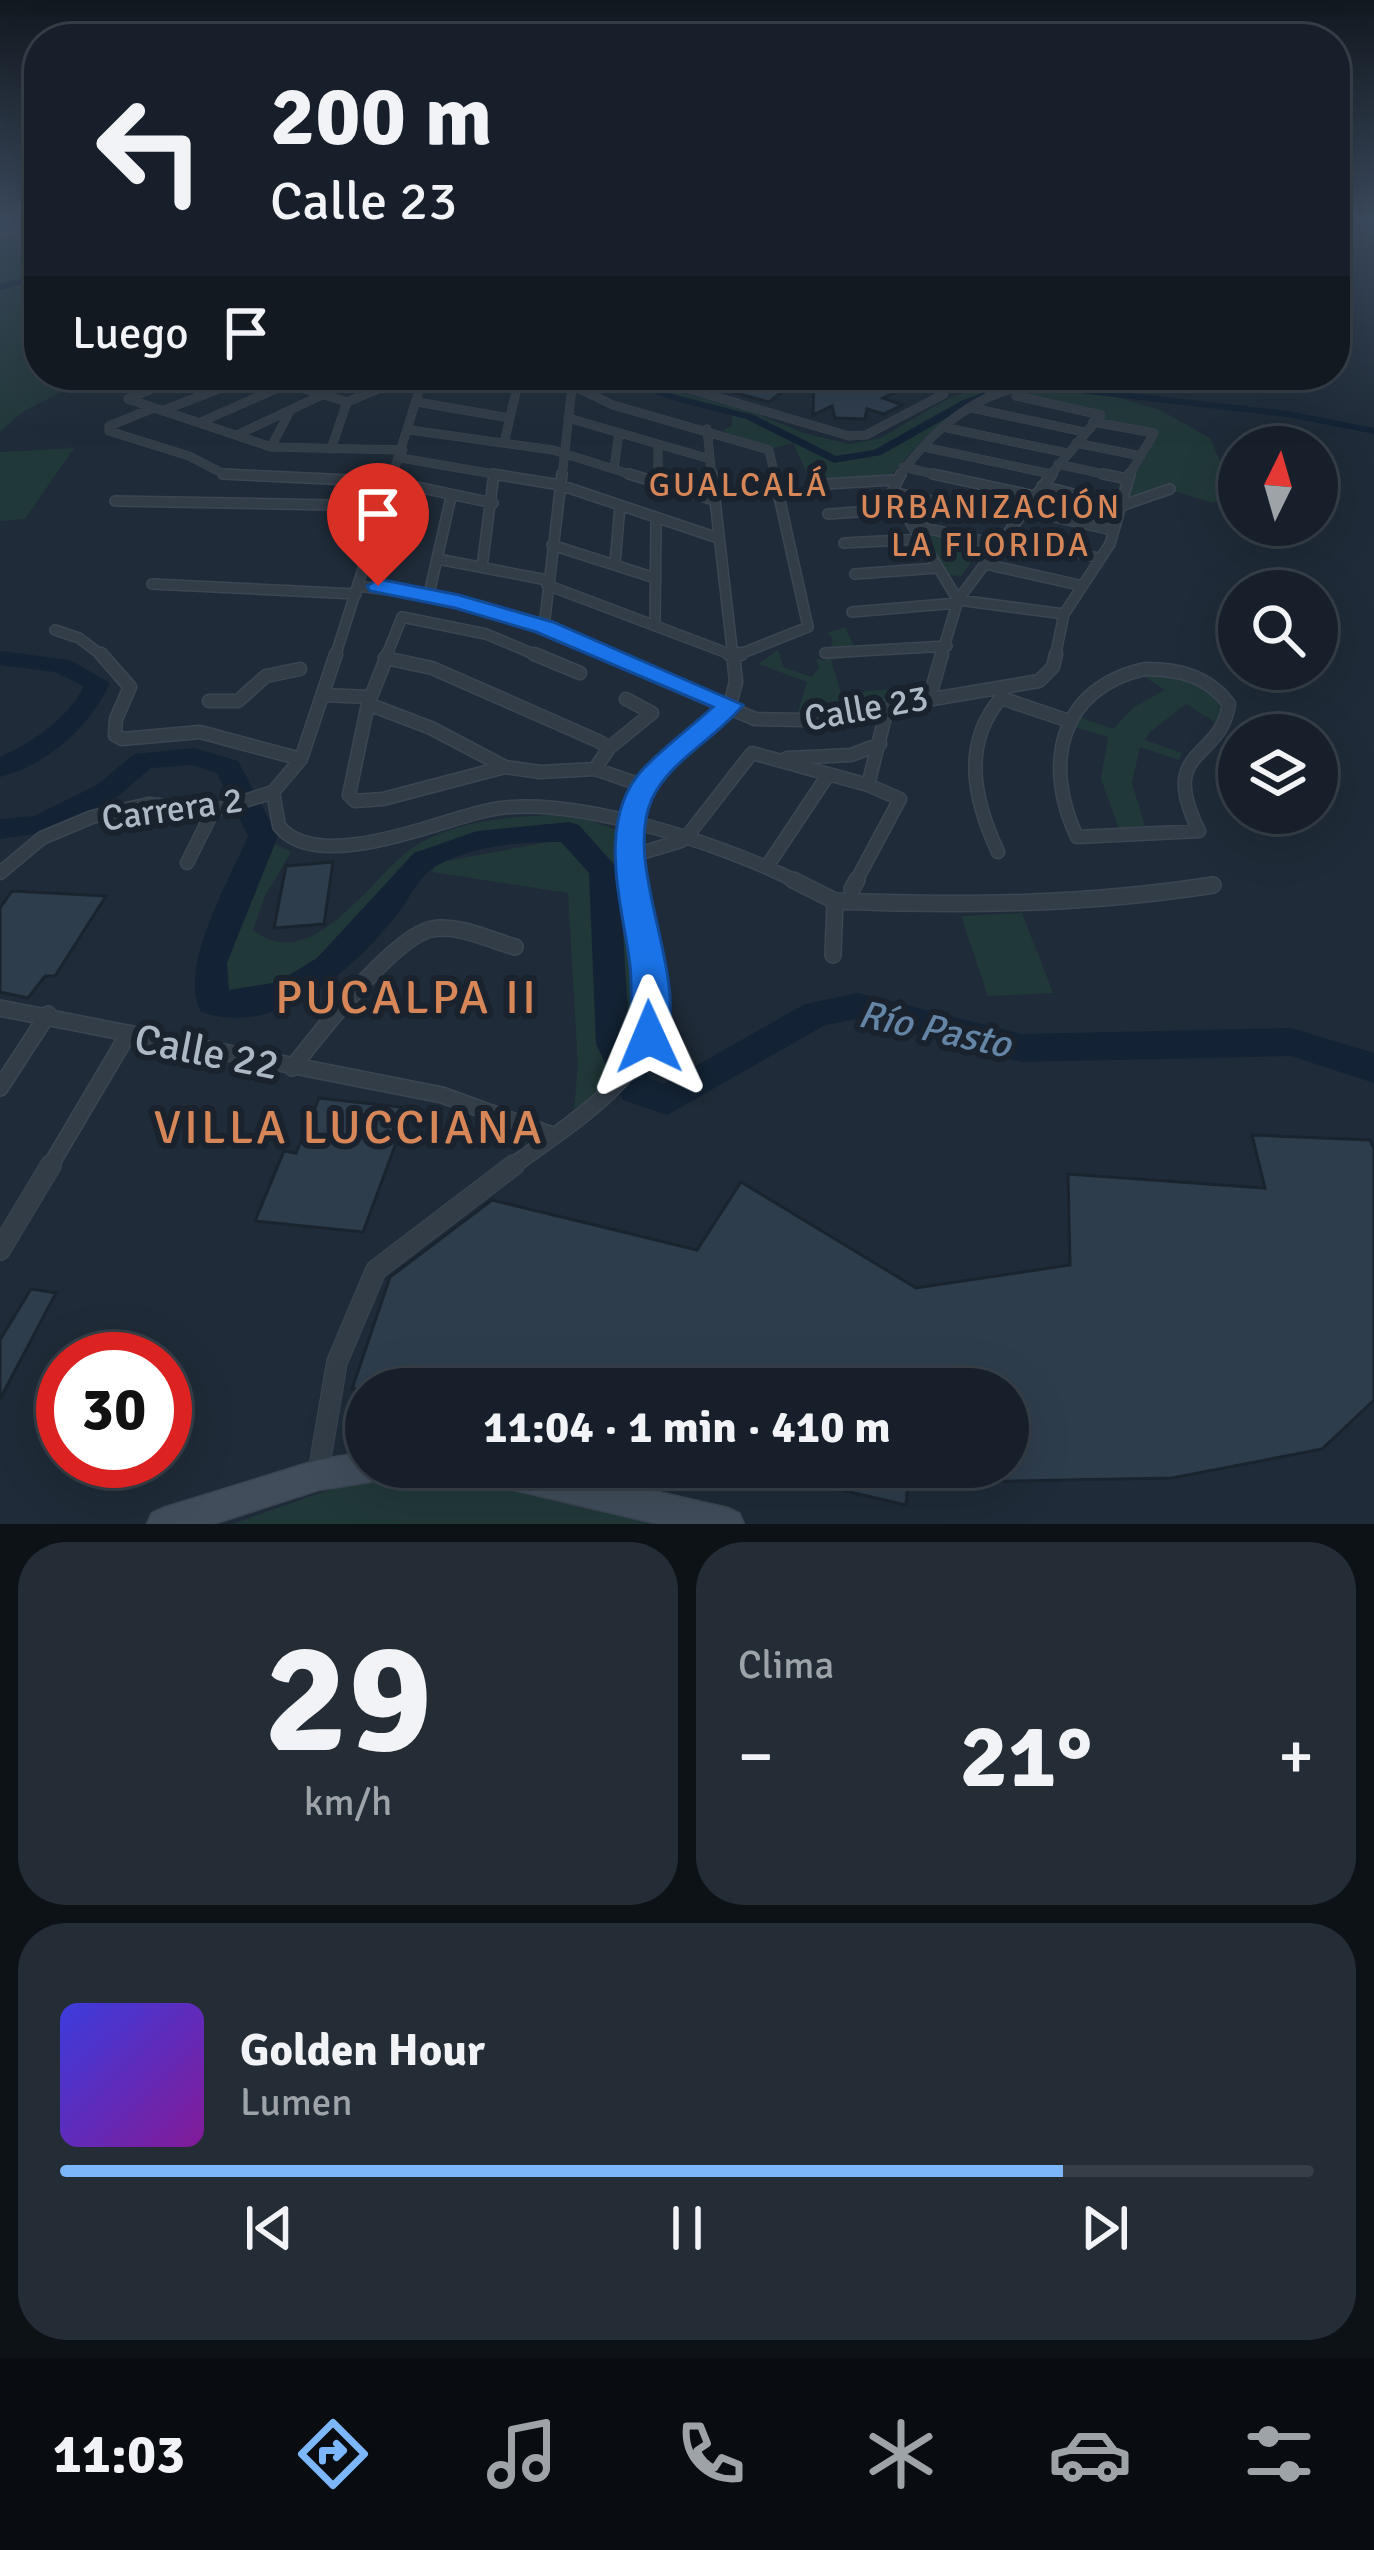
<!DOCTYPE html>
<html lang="es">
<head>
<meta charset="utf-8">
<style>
	body { margin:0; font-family:Signika,sans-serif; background:#242d36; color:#f1f3f6; height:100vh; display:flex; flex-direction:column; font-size:45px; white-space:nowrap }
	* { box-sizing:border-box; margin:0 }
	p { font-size:39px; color:#9ea3a8 }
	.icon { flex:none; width:66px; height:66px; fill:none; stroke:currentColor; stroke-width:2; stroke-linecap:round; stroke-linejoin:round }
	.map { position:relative; height:1524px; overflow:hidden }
	.side { display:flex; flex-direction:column; gap:18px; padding:18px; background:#0d1217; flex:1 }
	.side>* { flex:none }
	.top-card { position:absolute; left:24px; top:24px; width:1326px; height:366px; border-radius:48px; box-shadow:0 12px 48px #0002,0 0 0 3px #363e47; background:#17202a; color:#f1f3f6; overflow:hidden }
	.needle { width:78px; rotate:5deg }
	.fabs { position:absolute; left:1218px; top:426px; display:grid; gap:24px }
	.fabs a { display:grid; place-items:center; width:120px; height:120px; border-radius:50%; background:#17202a; box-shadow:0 12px 48px #0002,0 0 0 3px #363e47; font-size:60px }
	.speed { position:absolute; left:36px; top:1332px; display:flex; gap:24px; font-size:60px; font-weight:700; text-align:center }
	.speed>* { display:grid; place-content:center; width:156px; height:156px; border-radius:50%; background:#17202a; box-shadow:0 12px 48px #0002,0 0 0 3px #363e47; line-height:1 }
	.speed .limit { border:18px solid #d22; background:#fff; color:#111 }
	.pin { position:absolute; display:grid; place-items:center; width:102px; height:102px; color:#fff; margin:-123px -51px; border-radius:50% 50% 50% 0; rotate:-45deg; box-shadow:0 0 12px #0007 }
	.pin .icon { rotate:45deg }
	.me { position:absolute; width:132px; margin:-66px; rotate:359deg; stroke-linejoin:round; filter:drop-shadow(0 0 9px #0008) }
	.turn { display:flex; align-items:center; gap:42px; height:252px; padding:0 48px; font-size:54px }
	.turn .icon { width:156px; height:156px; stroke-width:2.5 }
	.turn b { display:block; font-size:84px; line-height:102px }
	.then { display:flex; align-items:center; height:114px; padding:0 48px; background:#0003; gap:24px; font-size:45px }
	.big { font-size:90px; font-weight:700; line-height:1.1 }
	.side .widget { flex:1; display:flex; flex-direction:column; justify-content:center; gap:18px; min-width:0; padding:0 42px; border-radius:48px; background:#242d36 }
	.side .dial { align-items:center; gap:0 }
	.dial b { font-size:156px; line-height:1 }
	.song { display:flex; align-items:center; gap:36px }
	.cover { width:144px; height:144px; border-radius:18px; background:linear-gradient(135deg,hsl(240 70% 55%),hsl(290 70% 35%)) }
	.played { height:12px; border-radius:6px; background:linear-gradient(90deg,#7cb6fb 80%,#363e47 80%) }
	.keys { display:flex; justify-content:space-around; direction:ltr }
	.heat { display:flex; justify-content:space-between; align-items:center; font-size:66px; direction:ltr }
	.side .tiles { flex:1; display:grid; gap:18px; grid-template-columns:1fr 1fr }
	.widget:last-child { grid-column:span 2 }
	.trip { position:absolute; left:345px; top:1368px; width:684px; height:120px; border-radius:60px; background:#17202a; box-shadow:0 12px 48px #0002,0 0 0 3px #363e47; font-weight:700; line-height:120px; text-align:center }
	.dock { display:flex; height:192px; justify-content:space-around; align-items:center; background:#090d11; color:#9ea3a8 }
	.dock .icon { width:84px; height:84px }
	.dock .on { color:#7cb6fb }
	.dock b { font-size:54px; color:#f1f3f6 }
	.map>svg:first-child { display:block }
	.green { fill:#213839 }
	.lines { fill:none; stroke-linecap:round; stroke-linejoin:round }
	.canal { fill:#132335; fill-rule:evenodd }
	.river { fill:#132335; fill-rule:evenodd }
	.building { fill:#2e3d4c; stroke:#1a242f; stroke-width:3 }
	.street-far5-casing { stroke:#3c4652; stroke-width:8 }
	.street-far4-casing { stroke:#3c4652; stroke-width:9 }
	.street-far3-casing { stroke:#3c4652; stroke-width:12 }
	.street-far2-casing { stroke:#3c4652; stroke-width:15 }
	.street-far1-casing { stroke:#3c4652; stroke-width:18 }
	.street-casing { stroke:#3c4652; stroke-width:22 }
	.secondary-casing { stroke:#3c4652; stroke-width:3 }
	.street-far5 { stroke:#333d48; stroke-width:6 }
	.street-far4 { stroke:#333d48; stroke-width:8 }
	.street-far3 { stroke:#333d48; stroke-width:9 }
	.street-far2 { stroke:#333d48; stroke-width:12 }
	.street-far1 { stroke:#333d48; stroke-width:15 }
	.street { stroke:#333d48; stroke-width:20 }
	.secondary { fill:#414d5b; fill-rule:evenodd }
	.route { fill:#1a73e8; stroke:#114b97; stroke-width:3 }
	.labels { text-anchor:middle; stroke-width:12; stroke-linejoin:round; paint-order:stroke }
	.far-neighbourhood-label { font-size:33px; letter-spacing:3px; fill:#d68657; stroke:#19222d }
	.street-label { font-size:36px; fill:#adb8c5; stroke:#19222d }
	.water-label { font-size:39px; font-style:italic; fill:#6485a6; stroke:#19222d }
	.near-street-label { font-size:42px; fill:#adb8c5; stroke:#19222d }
	.near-neighbourhood-label { font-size:48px; letter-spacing:3px; fill:#d68657; stroke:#19222d }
</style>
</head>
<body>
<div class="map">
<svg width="1374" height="1524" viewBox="0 0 1374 1524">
	<rect width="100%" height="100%" fill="#1f2b38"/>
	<path class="green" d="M39,235V375H95L24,411L0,432V236Z
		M612,375L745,409L804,433L850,444L880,438L949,398L997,382L1103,393L1160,410L1210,438L1226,475L1218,501L1212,503L1165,488L1114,505L1120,481C1139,476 1146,457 1153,440L1149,434L1087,423L1092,414L1083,407L1003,392C984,408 965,407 945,421C922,436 903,463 884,483L818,486L819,499L793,443L774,448L722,431L732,425V414L674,400Z
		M74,448L25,519L0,521V452Z
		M920,530L984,546L961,576L947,575Z
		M845,627L856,650L931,648L831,660L841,693L922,687L925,695L834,716L797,715L807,682L759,664L778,649L783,667L812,677L819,667L816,659L825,660L833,640L828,633Z
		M1140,674C1171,674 1211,677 1223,710L1216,723L1186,704L1149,733L1145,740L1182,753L1179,760L1140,747L1132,783L1145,826L1119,829L1101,779L1108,737L1071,726L1077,716L1113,729L1134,707L1165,690Z
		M572,814L619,831L626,852L648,1012L635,1051L621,1045L613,872L576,828L506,829L420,858L383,906L303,984L245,995L222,992L215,965L272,842L291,852L265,896L253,930C312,977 371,877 411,849C455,818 522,816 572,814Z
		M570,838L601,878L610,1060L616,1073L600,1093L574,1109L578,1067L568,893L432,872L436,863Z
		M1022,913L1053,993L988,996L961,916Z
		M454,1476L674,1524H232L357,1480Z"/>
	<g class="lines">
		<path class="canal" d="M39,274V280L0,290V284Z
			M616,375H630L676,395L754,415L836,456L874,450L961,401L1018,380L1288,411L1374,428V434L1288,417L1019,386L969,405L881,455L834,463L746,419L668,399Z"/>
		<path class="river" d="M0,651L70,660L110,683C89,727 49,764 0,777V757C35,740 66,721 84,686L55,672L0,665Z
			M194,748L238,761L278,836L227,963L229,990L278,982L317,958L414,853L477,831L569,822L579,825L619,870L630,1044L649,1078L664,1084L805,1004L858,993L1022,1034L1291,1028L1374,1053V1083L1291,1056L1022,1062L858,1019L825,1025L667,1115L623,1100L596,1044L589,873L561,842C520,842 473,845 436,866C418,877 409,900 396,916C351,971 279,1038 201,1012C177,967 230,880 248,836L217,773L192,765L151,768L117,797L50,832L0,839V819L34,816L97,785L134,754Z"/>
	</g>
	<path class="building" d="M725,375H745L792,384L769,402L709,386Z
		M861,375H893L914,383L883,398L902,405L884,414L867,409L865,419L835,418L832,406L813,415L814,379L850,380Z
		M333,862L324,924L274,928L286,866Z
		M12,891L106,896L55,976H45L28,998L0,992V908Z
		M319,1098L409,1108L363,1232L255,1221L284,1151L296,1153Z
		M1252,1135L1370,1140L1374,1149V1400L1322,1449L1172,1478L908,1483L906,1505L841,1490L843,1467H1008V1389H352L390,1277L492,1200L697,1250L741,1182L916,1288L1070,1265L1068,1174L1265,1188Z
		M31,1289L56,1293L0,1399V1340Z"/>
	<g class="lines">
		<g class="street-far5-casing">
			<path id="street-far5" d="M0,234H39"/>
		</g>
		<g class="street-far4-casing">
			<path id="street-far4" d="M260,375L347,402
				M324,375L375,389
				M550,375L613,405L769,450L775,477
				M642,375L849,436L866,435L944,394
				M1016,396L1101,415
				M128,399L271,447L403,450
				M128,399L184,375
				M417,402L510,418
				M972,408L1084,432
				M162,411L254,375
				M568,418L710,459
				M201,422L287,384
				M1093,422L1154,433L1128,477
				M109,426V431L189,456L224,474L281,477
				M109,426L151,409
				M947,428L1067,453
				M707,429L712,477
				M410,430L553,450L639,477
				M237,435L322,395
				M504,443L520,375
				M1076,443L1141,456
				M658,444V477
				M271,447L290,411
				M924,447L1051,474
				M331,449L347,402L411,375
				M401,458L511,477
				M1058,464L1116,477
				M903,467L947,477
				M614,468L619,433
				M392,477L424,375
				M562,477L572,387
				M899,477C930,432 976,392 1030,385
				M1049,477L1101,415"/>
		</g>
		<g class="street-far3-casing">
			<path id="street-far3" d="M223,474L393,482L493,503
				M493,474L560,485L718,538
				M629,474L714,500
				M658,474V483
				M712,474L733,657
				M901,474L892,492L958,600L1064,614
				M933,474L1035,496
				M1103,474L1127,479
				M827,484L893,480
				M1042,486L1121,506
				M892,492L1017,521
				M115,501L385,506
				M1121,506L1170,489
				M1024,510L1112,530
				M828,514L902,509
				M912,525L1000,545
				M1008,535L1098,558
				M844,543L921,539
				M552,545L655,578
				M438,559L547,580
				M615,564L620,505
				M985,564L1079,585
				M482,567L494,474
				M855,574L938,568
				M152,584L356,594
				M547,585L735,656L808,627L774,474
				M358,586C448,596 529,621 612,657
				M429,594L451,497
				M852,612L957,603
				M655,625L656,517
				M544,627L562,474
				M55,630L79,638L104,657
				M825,653L947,646
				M335,657L393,474
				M386,657L402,617L486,634L541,657
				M941,657L958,600L1052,474
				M1055,657L1064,614L1110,544L1130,474"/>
		</g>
		<g class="street-far2-casing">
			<path id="street-far2" d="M101,654L130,687L116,719L115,735L122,739L200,732L301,759
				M388,654L368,704L349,795L355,801L383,799L505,767L540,772L595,769L644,786
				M534,654L580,673
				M605,654L755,719L808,720L1039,681L1053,667L1056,654
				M729,654H741
				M385,658L432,668L598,741L609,748L595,769
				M1145,669C1179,669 1208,676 1229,704C1220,763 1157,746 1199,831L1077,837C1043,766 1058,688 1145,669Z
				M323,695L370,697
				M930,696L942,654
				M209,701H238L266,676L300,669
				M368,704L431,728L505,767
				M609,748L652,713L626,699
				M787,758L851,755L880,744
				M868,785L888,705
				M273,792L279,826C318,875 439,820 489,810C569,793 727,845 799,883
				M688,835L752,753L868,785L900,799L855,883
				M998,852C974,800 961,745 1001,698L1069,721
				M631,856L681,841
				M770,862L828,775
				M187,863L213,811
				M0,873L42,838L92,817L149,804L213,811L273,792L301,759L336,654
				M635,883L628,834L644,786L730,705L736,682L733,654"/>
		</g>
		<g class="street-far1-casing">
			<path id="street-far1" d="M793,880L835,901
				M852,889L857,880
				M833,955L835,901C962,906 1087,905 1213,885
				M0,1008L442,1095L552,1135
				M292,1068C317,1036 394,936 432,929C458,924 490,940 515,947
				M0,1088L48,1014
				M49,1168L127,1036
				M510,1168C556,1133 648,1080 652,1018C655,973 641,924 635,880"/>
		</g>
		<g class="street-casing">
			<path id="street" d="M0,1250L51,1165
				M318,1474L337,1362L376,1270L514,1165"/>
		</g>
		<g class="secondary-casing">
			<path id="secondary" d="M366,1452V1467H384L380,1478L369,1482L318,1490L213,1524H147L152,1513L163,1508L318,1460Z
				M465,1467H548L728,1508L739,1513L744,1524H659L480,1482L469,1478Z"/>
		</g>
		<use href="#street-far5" class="street-far5"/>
		<use href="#street-far4" class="street-far4"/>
		<use href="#street-far3" class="street-far3"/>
		<use href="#street-far2" class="street-far2"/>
		<use href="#street-far1" class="street-far1"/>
		<use href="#street" class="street"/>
		<use href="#secondary" class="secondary"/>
	</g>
	<linearGradient id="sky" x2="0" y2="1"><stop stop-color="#11181f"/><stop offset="0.51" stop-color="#3c4a5e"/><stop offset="1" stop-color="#3c4a5e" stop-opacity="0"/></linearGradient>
	<rect width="1374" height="431" fill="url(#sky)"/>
	<path class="route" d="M378,579L459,595L553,622L743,705C717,738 670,760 652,799C621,868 694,984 662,1047L649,1051L637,1047C628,1030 633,987 630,965C622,903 595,821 643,769C664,747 690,728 713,707L536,632L455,608L370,591L367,586Z"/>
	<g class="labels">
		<g class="far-neighbourhood-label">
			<text x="739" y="496">GUALCALÁ</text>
			<text x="991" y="518">URBANIZACIÓN<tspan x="991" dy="38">LA FLORIDA</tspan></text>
		</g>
		<g class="street-label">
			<text transform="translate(866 707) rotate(-10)" y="13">Calle 23</text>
			<text transform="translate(172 808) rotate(-8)" y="13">Carrera 2</text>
		</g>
		<g class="water-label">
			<text transform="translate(935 1028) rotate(12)" y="14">Río Pasto</text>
		</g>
		<g class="near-street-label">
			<text transform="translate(207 1051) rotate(11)" y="15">Calle 22</text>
		</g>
		<g class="near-neighbourhood-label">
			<text x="407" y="1013">PUCALPA II</text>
			<text x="349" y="1143">VILLA LUCCIANA</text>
		</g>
	</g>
</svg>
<div class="fabs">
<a><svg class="needle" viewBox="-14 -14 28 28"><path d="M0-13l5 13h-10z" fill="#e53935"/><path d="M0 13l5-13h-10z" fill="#9ea3a8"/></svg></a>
<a><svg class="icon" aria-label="search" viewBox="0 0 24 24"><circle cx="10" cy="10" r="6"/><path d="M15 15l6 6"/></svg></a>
<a><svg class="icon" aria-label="layers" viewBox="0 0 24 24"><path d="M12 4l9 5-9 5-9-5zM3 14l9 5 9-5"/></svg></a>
</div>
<div class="speed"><div class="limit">30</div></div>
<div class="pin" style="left:378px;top:586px;background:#d93025"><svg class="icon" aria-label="arrive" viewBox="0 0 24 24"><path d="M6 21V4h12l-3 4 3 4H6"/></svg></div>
<svg class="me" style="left:649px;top:1037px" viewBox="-20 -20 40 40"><path d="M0-17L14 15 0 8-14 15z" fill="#1a73e8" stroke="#fff" stroke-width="4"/></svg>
<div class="trip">11:04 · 1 min · 410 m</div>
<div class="top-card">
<div class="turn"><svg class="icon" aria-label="left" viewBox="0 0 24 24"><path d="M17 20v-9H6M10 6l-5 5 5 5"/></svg><div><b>200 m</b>Calle 23</div></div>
<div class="then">Luego<svg class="icon" aria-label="arrive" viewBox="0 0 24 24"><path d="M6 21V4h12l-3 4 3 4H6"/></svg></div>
</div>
</div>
<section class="side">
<div class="tiles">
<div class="widget dial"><b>29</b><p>km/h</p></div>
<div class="widget"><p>Clima</p>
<div class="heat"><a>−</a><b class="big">21°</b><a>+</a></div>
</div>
<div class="widget">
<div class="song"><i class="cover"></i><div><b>Golden Hour</b><p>Lumen</p></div></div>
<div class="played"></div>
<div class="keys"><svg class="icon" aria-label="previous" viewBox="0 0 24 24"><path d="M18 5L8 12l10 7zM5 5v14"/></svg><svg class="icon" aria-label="pause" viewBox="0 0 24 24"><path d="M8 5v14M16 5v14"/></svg><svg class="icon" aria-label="next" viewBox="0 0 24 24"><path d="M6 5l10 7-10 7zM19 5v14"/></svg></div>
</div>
</div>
</section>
<nav class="dock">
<b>11:03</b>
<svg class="icon on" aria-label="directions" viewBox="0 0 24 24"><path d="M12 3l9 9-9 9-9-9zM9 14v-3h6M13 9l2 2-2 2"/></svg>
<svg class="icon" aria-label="music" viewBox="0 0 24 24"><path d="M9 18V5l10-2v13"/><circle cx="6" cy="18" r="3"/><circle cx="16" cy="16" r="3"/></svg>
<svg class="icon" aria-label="phone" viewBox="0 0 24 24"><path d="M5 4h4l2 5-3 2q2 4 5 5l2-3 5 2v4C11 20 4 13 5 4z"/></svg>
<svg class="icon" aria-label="climate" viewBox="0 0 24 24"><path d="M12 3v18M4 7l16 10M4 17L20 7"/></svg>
<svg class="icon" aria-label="car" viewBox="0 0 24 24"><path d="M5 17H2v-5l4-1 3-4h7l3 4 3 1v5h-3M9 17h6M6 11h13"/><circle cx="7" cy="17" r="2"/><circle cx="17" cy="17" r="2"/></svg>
<svg class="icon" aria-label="filters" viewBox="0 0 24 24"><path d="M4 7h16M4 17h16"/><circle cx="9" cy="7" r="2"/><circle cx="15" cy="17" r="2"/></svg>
</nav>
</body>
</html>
